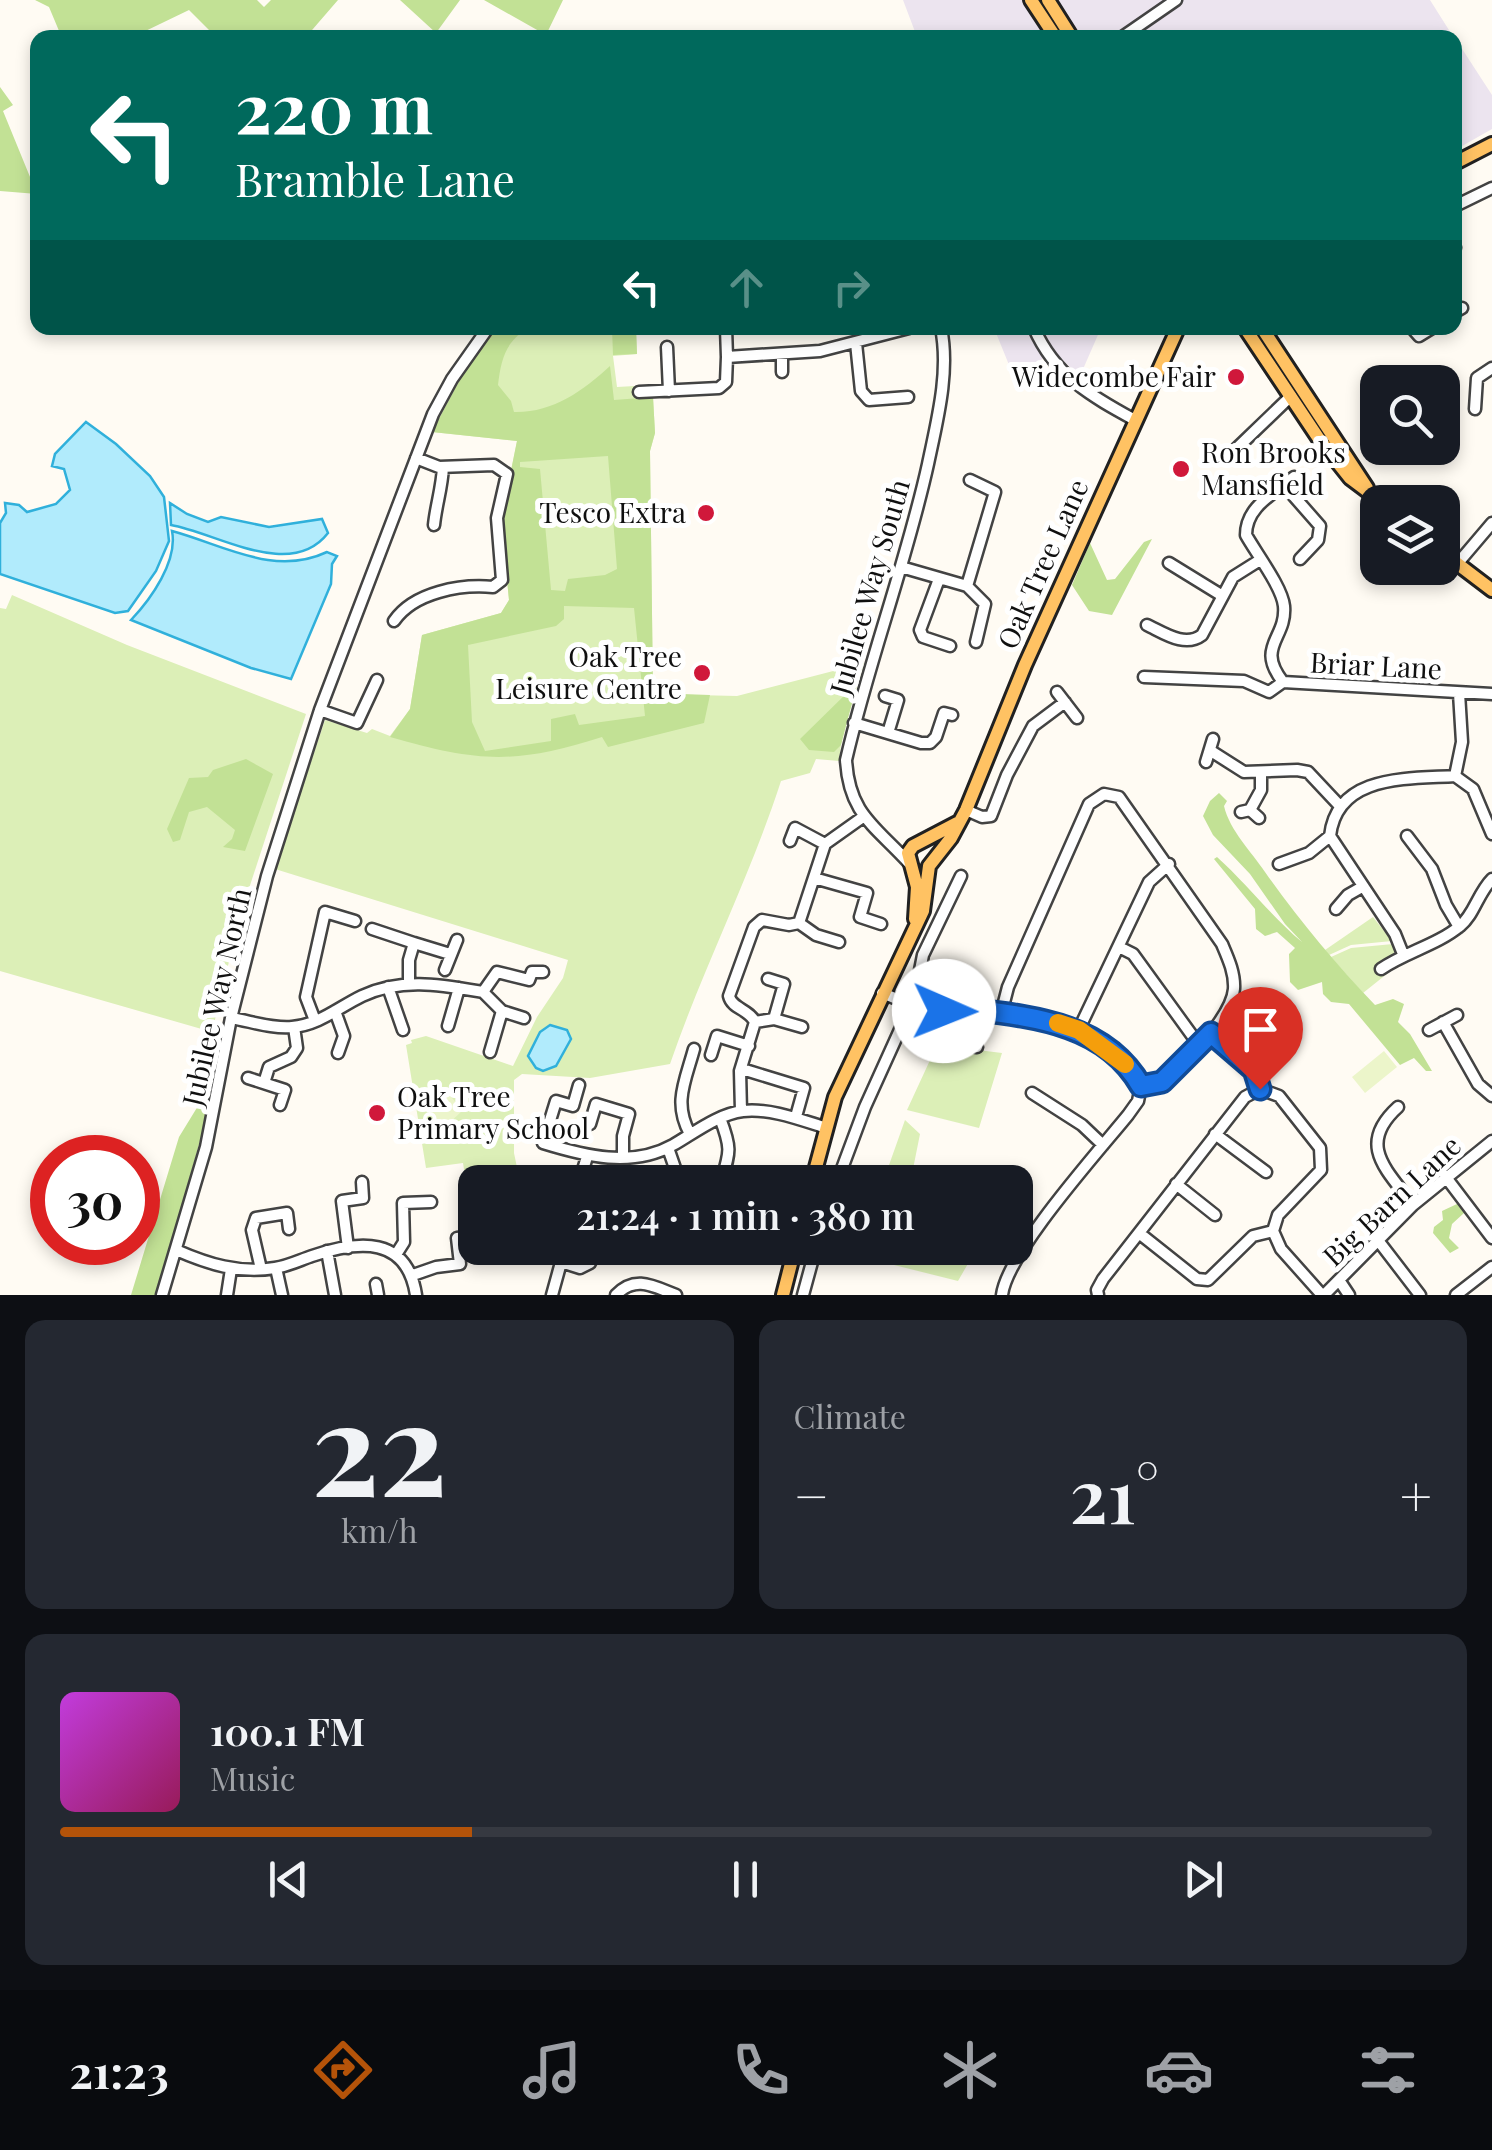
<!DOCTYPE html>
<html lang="en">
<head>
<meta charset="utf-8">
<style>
	body { margin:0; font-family:"Playfair Display",serif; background:#242831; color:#f1f3f6; height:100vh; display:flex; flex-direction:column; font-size:38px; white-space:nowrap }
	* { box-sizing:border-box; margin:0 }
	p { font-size:32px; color:#9ea1a6 }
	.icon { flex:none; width:55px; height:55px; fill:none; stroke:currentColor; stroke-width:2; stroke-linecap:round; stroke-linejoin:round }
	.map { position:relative; height:1295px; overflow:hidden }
	.drawer { display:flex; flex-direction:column; gap:25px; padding:25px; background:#0d0f14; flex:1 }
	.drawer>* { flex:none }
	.guide { position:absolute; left:30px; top:30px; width:1432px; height:305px; border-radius:20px; box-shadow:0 5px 15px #0003; background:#00695c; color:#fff; overflow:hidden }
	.controls { position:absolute; left:1360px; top:365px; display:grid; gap:20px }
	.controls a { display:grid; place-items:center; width:100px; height:100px; border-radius:20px; background:#171b24; box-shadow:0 5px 15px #0003; font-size:50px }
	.speed { position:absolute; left:30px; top:1135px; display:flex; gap:20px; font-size:50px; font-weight:700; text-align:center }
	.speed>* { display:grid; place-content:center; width:130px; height:130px; border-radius:50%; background:#171b24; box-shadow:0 5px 15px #0003; line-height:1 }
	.speed .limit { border:15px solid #d22; background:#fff; color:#111 }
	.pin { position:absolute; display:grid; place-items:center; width:85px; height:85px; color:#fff; margin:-102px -42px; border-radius:50% 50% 50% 0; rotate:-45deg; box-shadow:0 0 10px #0007 }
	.pin .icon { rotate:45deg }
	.me { position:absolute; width:110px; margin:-55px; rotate:91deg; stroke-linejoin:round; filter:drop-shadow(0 0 8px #0008) }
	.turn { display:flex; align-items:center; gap:35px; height:210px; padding:0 40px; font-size:45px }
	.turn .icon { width:130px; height:130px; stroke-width:2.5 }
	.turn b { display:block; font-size:70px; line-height:85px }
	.lanes { display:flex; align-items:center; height:95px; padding:0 40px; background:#0003; justify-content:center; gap:50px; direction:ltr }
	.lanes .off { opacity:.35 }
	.big { font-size:75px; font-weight:600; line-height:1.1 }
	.drawer .widget { flex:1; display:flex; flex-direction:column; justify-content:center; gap:15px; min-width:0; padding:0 35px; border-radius:20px; background:#242831 }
	.drawer .dial { align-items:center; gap:0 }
	.dial b { font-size:130px; line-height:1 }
	.song { display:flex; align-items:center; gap:30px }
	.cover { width:120px; height:120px; border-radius:15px; background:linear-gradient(135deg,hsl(290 70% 55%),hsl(330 70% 35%)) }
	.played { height:10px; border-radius:5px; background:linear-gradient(90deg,#b45309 30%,#363941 30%) }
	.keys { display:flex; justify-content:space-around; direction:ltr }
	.heat { display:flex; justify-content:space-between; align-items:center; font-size:55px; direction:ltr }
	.drawer .tiles { flex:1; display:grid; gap:25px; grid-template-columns:1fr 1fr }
	.widget:last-child { grid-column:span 2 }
	.trip { position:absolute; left:458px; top:1165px; width:575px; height:100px; border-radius:20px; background:#171b24; box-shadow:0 5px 15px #0003; font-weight:600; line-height:100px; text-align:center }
	.tabs { display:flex; height:160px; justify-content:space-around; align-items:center; background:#090b0e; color:#9ea1a6 }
	.tabs .icon { width:70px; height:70px }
	.tabs .active { color:#b45309 }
	.tabs b { font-size:45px; color:#f1f3f6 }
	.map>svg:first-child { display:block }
	.industrial { fill:#ece4ef }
	.green { fill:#dcefb7 }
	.forest { fill:#c2e195; fill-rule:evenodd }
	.pitch { fill:#ecf5ca }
	.water { fill:#b1ebfc; stroke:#30b0db; stroke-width:2.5 }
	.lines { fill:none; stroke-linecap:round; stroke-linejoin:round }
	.minor-casing { stroke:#434343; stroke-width:15 }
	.major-casing { stroke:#212121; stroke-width:18 }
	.minor { stroke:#fff; stroke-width:10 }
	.major { stroke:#ffc263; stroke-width:12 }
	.route-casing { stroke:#114b97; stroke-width:25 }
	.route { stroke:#1a73e8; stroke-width:18 }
	.slow { stroke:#f59e0b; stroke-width:18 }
	.poi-dot { fill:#d0183b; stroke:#fff; stroke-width:4 }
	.labels { text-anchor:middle; stroke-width:10; stroke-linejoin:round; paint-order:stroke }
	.poi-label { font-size:28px; fill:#101010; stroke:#fff; text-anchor:end }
	.street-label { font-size:28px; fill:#101010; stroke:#fff }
</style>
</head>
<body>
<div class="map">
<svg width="1492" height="1295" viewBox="0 0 1492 1295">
	<rect width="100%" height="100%" fill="#fffbf3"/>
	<path class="industrial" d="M903,0H1430L1454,38L917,37Z
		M1455,38L1492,95V129L1455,150Z
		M994,328H1101L1080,376L1053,351L1038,362L1026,385L1018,387Z"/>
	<path class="green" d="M494,328H636L637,354L613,356L617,387L635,386L636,397H653L655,433L650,451L653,694L737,696L864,663L842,736L839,761L816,759L810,773L781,781C750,877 703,968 670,1064L590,1078L522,1074L514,1080V1153L520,1182H475V1186L467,1188L463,1163L426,1168L406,1045L412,1043L411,1040L426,1036L513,1066L537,1017L563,978L568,960L275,869L325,720L367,733L372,729L390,736L410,709L422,635L501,613L509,600L501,520L517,441L432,432L464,372Z
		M12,595L127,645L306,714L240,916L212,1032L0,971V608L6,609Z
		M1373,917L1392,941L1351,945L1329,955L1325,950Z
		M1393,944L1395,952L1377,966L1381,973H1388L1363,993L1331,957L1351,948Z
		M937,1045L1002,1053L979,1128L907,1110Z
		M905,1120L920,1134L913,1169L940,1176L947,1182H883Z
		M861,1248H977L958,1281L858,1256Z"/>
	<path class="forest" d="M35,0H257L264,7L271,0H338L306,37H216L189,10L133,37L62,38L49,7Z
		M400,0H460L436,33Z
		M484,0H563L546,35Z
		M0,87L13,105L3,111L37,194L0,191Z
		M494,328H528C505,342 501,360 498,385L511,401L514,412C552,413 583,391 610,366L614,400L653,397L655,433L650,451L653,693L710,695L704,723L608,747L602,737C515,765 477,762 390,737L410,709L422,635L501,613L509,600L501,520L517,441L432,432L464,372ZM608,456L617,569L605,575L568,579L565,591L551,590L540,469L520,467V462ZM564,606L634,608L645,716L579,725L575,714L551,719V741L485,751L472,722L468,645L556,626L564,619Z
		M612,328H636L637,354L613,355Z
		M1152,539L1112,615L1089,611L1072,585L1090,543L1107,580L1115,579L1144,542Z
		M853,687L856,688L841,745L834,752L809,750L800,739Z
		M246,759L273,774L245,851L223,847L232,839L235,830L207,807L189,812L180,840L173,842L167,829L189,778L208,777L213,770Z
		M1219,793L1227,801L1224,806C1230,831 1251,851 1265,872C1298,919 1335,963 1375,1005L1393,999L1404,1004L1398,1022L1410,1034L1432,1071H1426L1414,1058L1400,1065L1349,1004L1331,1002L1323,994L1322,982L1298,990L1290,982L1289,954L1295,948L1277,932L1265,936L1256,929L1255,909L1214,859L1217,857C1247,884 1272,917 1302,942L1285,924L1250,874L1213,835L1203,816L1210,801Z
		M197,1096L205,1103V1123L163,1273L156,1295H131L179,1137L198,1106Z
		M1457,1204L1462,1206L1464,1213L1452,1224L1449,1238L1459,1248L1450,1253L1433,1233L1434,1227L1443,1220L1442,1211Z"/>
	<path class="pitch" d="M1384,1051L1397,1067L1365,1093L1352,1077Z
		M442,1087L463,1110L444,1128L423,1105Z"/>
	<path class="water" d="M86,422L116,444L150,476L164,497L169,541L156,571L128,611L115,613L0,574V523L6,513L5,503L19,505L27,512L56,504L70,490L64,469L52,466L55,454Z
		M170,503L187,514L208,522L221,517L269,527L322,519L328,533C291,581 217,533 171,525Z
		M172,531C224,545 274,577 327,552L337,556L332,564L331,584L291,679L251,668L131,620C151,599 178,561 172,531Z
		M550,1025L567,1030L571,1039L556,1066L543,1071L536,1068L528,1056L540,1032Z"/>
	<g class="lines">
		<g class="minor-casing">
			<path id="minor" d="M1121,38L1176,0
				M1455,206L1492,188
				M1455,247V248
				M1455,312L1462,308
				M726,328L727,357
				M1034,328C1055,376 1091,396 1135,420
				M1412,328L1419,336L1432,328
				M856,343L861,391L869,400L908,397
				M667,347L669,391
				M782,372V354
				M639,392L719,388L726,382L727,357L820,351L909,328
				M1475,409L1477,378L1492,368
				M1236,449L1291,396
				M1284,485L1320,526L1318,540L1300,559
				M434,525C436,505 442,488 443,467
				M1169,563L1221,595
				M1458,563L1492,523
				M901,567L967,586L995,492L970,480
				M939,579L920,630L923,637L950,646
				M967,586L985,604L976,642
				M394,621C414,592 461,584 493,587L502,580L497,518L507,474L494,465L439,467L416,458
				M1147,625C1164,633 1185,648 1202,635L1233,577L1260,560
				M1144,677L1244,681L1269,692L1283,682L1492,694
				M1283,682C1255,646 1287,639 1284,606C1282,587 1256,553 1246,535C1246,506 1274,494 1294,477
				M1057,692L1077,718
				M885,696L898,700L888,733
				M320,710L357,723L377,680
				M854,723L921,743H930L936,737L944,713L952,715
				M1211,751L1244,772L1297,770L1308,772L1339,805
				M1206,762L1213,739
				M1455,776L1462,742L1459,693
				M966,810L982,817L991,816L1007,775L1033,726L1065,702
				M1250,810L1261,790V774
				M1241,812L1250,810L1259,818
				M1407,836L1432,869L1446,905L1459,927
				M790,841L795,828L825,844
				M908,862C875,826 849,814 846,760C869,660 906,564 928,464C937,421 950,372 941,328
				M1279,864L1309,853L1330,836
				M814,878L867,893L860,917L881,924
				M1336,909L1348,895L1362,887
				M799,923L816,935L839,942
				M372,929L414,943
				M1119,947L1133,954L1199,1045
				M1403,954L1395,934L1330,836C1337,774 1408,779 1455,776L1473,789L1492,834
				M1381,969C1406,952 1437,945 1460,926C1474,915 1478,893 1492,879
				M445,970L457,940
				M768,979L784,984L774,1019
				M409,984V960L414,943L450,954
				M388,987L403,1030
				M483,992L497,972L529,980L532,972H543
				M483,992L502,1011L524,1018
				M882,993L897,999L1054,1021C1090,1033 1123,1053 1141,1086L1138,1101L1128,1115C1098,1152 1007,1253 1002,1295
				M914,1001L923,955L961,876
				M945,1006L941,1043L977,1047
				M335,1011L344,1036L338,1053
				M1001,1014L1008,987L1089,804L1104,794L1119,797L1222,944C1228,958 1235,973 1234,989C1232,1015 1186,1066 1164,1081C1158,1085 1149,1085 1141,1086
				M231,1018C250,1021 272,1029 292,1027C319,1025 339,1007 362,996C402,977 442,985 483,992
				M313,1022L314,1018L306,997L325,912L355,921
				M755,1022L774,1019L802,1027
				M1443,1022L1478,1084L1492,1096
				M448,1026L459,988
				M1079,1029L1149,882L1169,864
				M1429,1030L1457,1015
				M1211,1033C1230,1049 1257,1063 1260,1089L1279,1096L1320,1148L1321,1170L1278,1215L1273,1231L1281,1249L1322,1295
				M490,1052L502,1011
				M711,1055L717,1036L749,1046
				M742,1069L804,1088L797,1113
				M248,1078L285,1090L280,1105
				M264,1083L269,1067L291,1057L297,1048L294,1027
				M579,1085L573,1106L556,1101L543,1143C585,1156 632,1168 673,1145C694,1133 718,1114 743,1111C771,1108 801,1120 827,1128
				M1032,1093L1082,1125L1103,1145
				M1398,1107C1356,1145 1387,1170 1413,1205
				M741,1111L740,1071L755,1022C749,1009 732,1009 729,996L754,927L762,920L789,925L799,923L825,844L863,817
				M720,1118C732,1149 730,1152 721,1182
				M590,1124L596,1104L629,1114L623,1136V1158
				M690,1134C673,1103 685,1082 694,1049
				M1215,1134L1266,1172
				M668,1148L676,1171L675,1182
				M1445,1176L1492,1238
				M545,1182H555
				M579,1182L587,1157
				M837,1182L865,1107L913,1001
				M1176,1184L1215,1215
				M1139,1233L1197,1279L1208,1280L1253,1236L1273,1231
				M1377,1239L1420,1295
				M348,1248L342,1201L363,1198L362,1182
				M176,1250C208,1264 239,1274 275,1268C288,1266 300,1260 312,1256C359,1240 407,1236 416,1295
				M327,1251L335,1295
				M397,1253L404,1242L403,1203L431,1202
				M561,1262L580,1268L590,1263L594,1250
				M276,1268L282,1295
				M261,1269L252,1230L256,1218L287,1213L289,1229
				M413,1275L436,1267L460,1264L457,1238L475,1236
				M1339,1280L1349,1295
				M376,1284L378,1295
				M162,1295L206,1147L231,1018L267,876L320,710L433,414L452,379L488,328
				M227,1295L231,1269
				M552,1295L565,1248
				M616,1295C635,1275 653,1286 676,1295
				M803,1295L812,1262
				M1098,1295L1097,1290L1103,1279L1245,1097L1260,1089
				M1324,1295L1413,1205L1492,1141
				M1456,1295L1492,1267"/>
		</g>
		<g class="major-casing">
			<path id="major" d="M1031,0L1056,38
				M1048,0L1072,38
				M1455,163L1492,144
				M1245,328L1319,439L1350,478L1382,502
				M1262,328L1367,488
				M1442,552L1492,590
				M915,919L917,887L908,853L913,846L957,823
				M812,1182L835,1097L923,911L929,866L951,838L966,810L1025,665L1178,328
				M783,1295L795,1248"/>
		</g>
		<use href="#minor" class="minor"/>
		<use href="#major" class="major"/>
	</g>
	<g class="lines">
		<g class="route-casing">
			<path id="route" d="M944,1011L945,1006C1016,1016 1101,1016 1141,1086L1162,1082L1211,1033L1254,1070L1260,1089"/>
		</g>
		<use href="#route" class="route"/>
		<path class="slow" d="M1058,1023L1079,1030L1125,1064"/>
	</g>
	<g class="poi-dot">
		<circle cx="1236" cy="377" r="10"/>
		<circle cx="1181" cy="469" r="10"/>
		<circle cx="706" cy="513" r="10"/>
		<circle cx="702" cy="673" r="10"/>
		<circle cx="377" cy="1113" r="10"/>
	</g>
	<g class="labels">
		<g class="poi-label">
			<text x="1216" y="387">Widecombe Fair</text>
			<text x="1201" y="463" text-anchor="start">Ron Brooks<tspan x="1201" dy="32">Mansfield</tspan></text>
			<text x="686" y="523">Tesco Extra</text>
			<text x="682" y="667">Oak Tree<tspan x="682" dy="32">Leisure Centre</tspan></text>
			<text x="397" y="1107" text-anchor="start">Oak Tree<tspan x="397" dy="32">Primary School</tspan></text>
		</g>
		<g class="street-label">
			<text transform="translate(1043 564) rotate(-66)" y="10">Oak Tree Lane</text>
			<text transform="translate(870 587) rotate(-74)" y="10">Jubilee Way South</text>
			<text transform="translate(1376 666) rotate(3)" y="10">Briar Lane</text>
			<text transform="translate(217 997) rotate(-77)" y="10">Jubilee Way North</text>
			<text transform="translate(1392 1201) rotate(-43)" y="10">Big Barn Lane</text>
		</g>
	</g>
</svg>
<div class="controls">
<a><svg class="icon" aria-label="search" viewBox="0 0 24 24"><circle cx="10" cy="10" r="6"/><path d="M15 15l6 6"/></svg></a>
<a><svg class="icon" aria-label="layers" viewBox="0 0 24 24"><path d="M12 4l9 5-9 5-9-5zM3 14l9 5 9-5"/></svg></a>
</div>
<div class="speed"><div class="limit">30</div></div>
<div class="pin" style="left:1260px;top:1089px;background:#d93025"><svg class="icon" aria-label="arrive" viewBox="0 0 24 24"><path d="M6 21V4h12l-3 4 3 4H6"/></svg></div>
<svg class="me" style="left:944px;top:1011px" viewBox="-20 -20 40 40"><circle r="19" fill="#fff"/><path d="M0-13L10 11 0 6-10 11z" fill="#1a73e8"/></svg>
<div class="trip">21:24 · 1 min · 380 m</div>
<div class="guide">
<div class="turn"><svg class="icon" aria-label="left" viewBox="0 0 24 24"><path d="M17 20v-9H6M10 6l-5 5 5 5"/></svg><div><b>220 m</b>Bramble Lane</div></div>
<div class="lanes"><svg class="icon" aria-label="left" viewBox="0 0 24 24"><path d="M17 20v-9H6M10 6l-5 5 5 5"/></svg><svg class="icon off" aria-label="ahead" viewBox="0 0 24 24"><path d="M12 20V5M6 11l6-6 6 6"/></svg><svg class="icon off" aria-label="right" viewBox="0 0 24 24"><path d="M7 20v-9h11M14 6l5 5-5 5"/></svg></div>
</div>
</div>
<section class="drawer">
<div class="tiles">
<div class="widget dial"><b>22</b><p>km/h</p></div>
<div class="widget"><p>Climate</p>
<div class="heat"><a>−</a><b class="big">21°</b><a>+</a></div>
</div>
<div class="widget">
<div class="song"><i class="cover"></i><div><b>100.1 FM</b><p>Music</p></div></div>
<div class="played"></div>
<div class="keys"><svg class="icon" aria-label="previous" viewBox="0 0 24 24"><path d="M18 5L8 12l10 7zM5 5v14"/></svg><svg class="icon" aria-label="pause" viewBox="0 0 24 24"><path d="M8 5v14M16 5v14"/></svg><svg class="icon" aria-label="next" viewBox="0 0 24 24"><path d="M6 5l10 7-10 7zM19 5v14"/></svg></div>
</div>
</div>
</section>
<nav class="tabs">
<b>21:23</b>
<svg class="icon active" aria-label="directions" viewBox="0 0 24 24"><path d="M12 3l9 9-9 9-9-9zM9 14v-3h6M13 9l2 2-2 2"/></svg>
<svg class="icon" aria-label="music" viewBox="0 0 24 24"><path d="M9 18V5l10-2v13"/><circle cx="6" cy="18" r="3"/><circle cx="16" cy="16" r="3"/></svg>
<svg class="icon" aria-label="phone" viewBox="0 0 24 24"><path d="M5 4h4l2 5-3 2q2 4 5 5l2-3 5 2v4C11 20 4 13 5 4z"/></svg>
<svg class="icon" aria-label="climate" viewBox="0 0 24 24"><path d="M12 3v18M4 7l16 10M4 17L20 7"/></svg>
<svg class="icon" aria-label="car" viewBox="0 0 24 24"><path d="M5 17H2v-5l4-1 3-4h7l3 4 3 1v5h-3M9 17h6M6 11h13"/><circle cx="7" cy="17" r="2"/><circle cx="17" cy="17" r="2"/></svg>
<svg class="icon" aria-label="filters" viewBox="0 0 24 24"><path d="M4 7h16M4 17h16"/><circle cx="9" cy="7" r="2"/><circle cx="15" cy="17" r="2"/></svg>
</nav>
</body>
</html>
